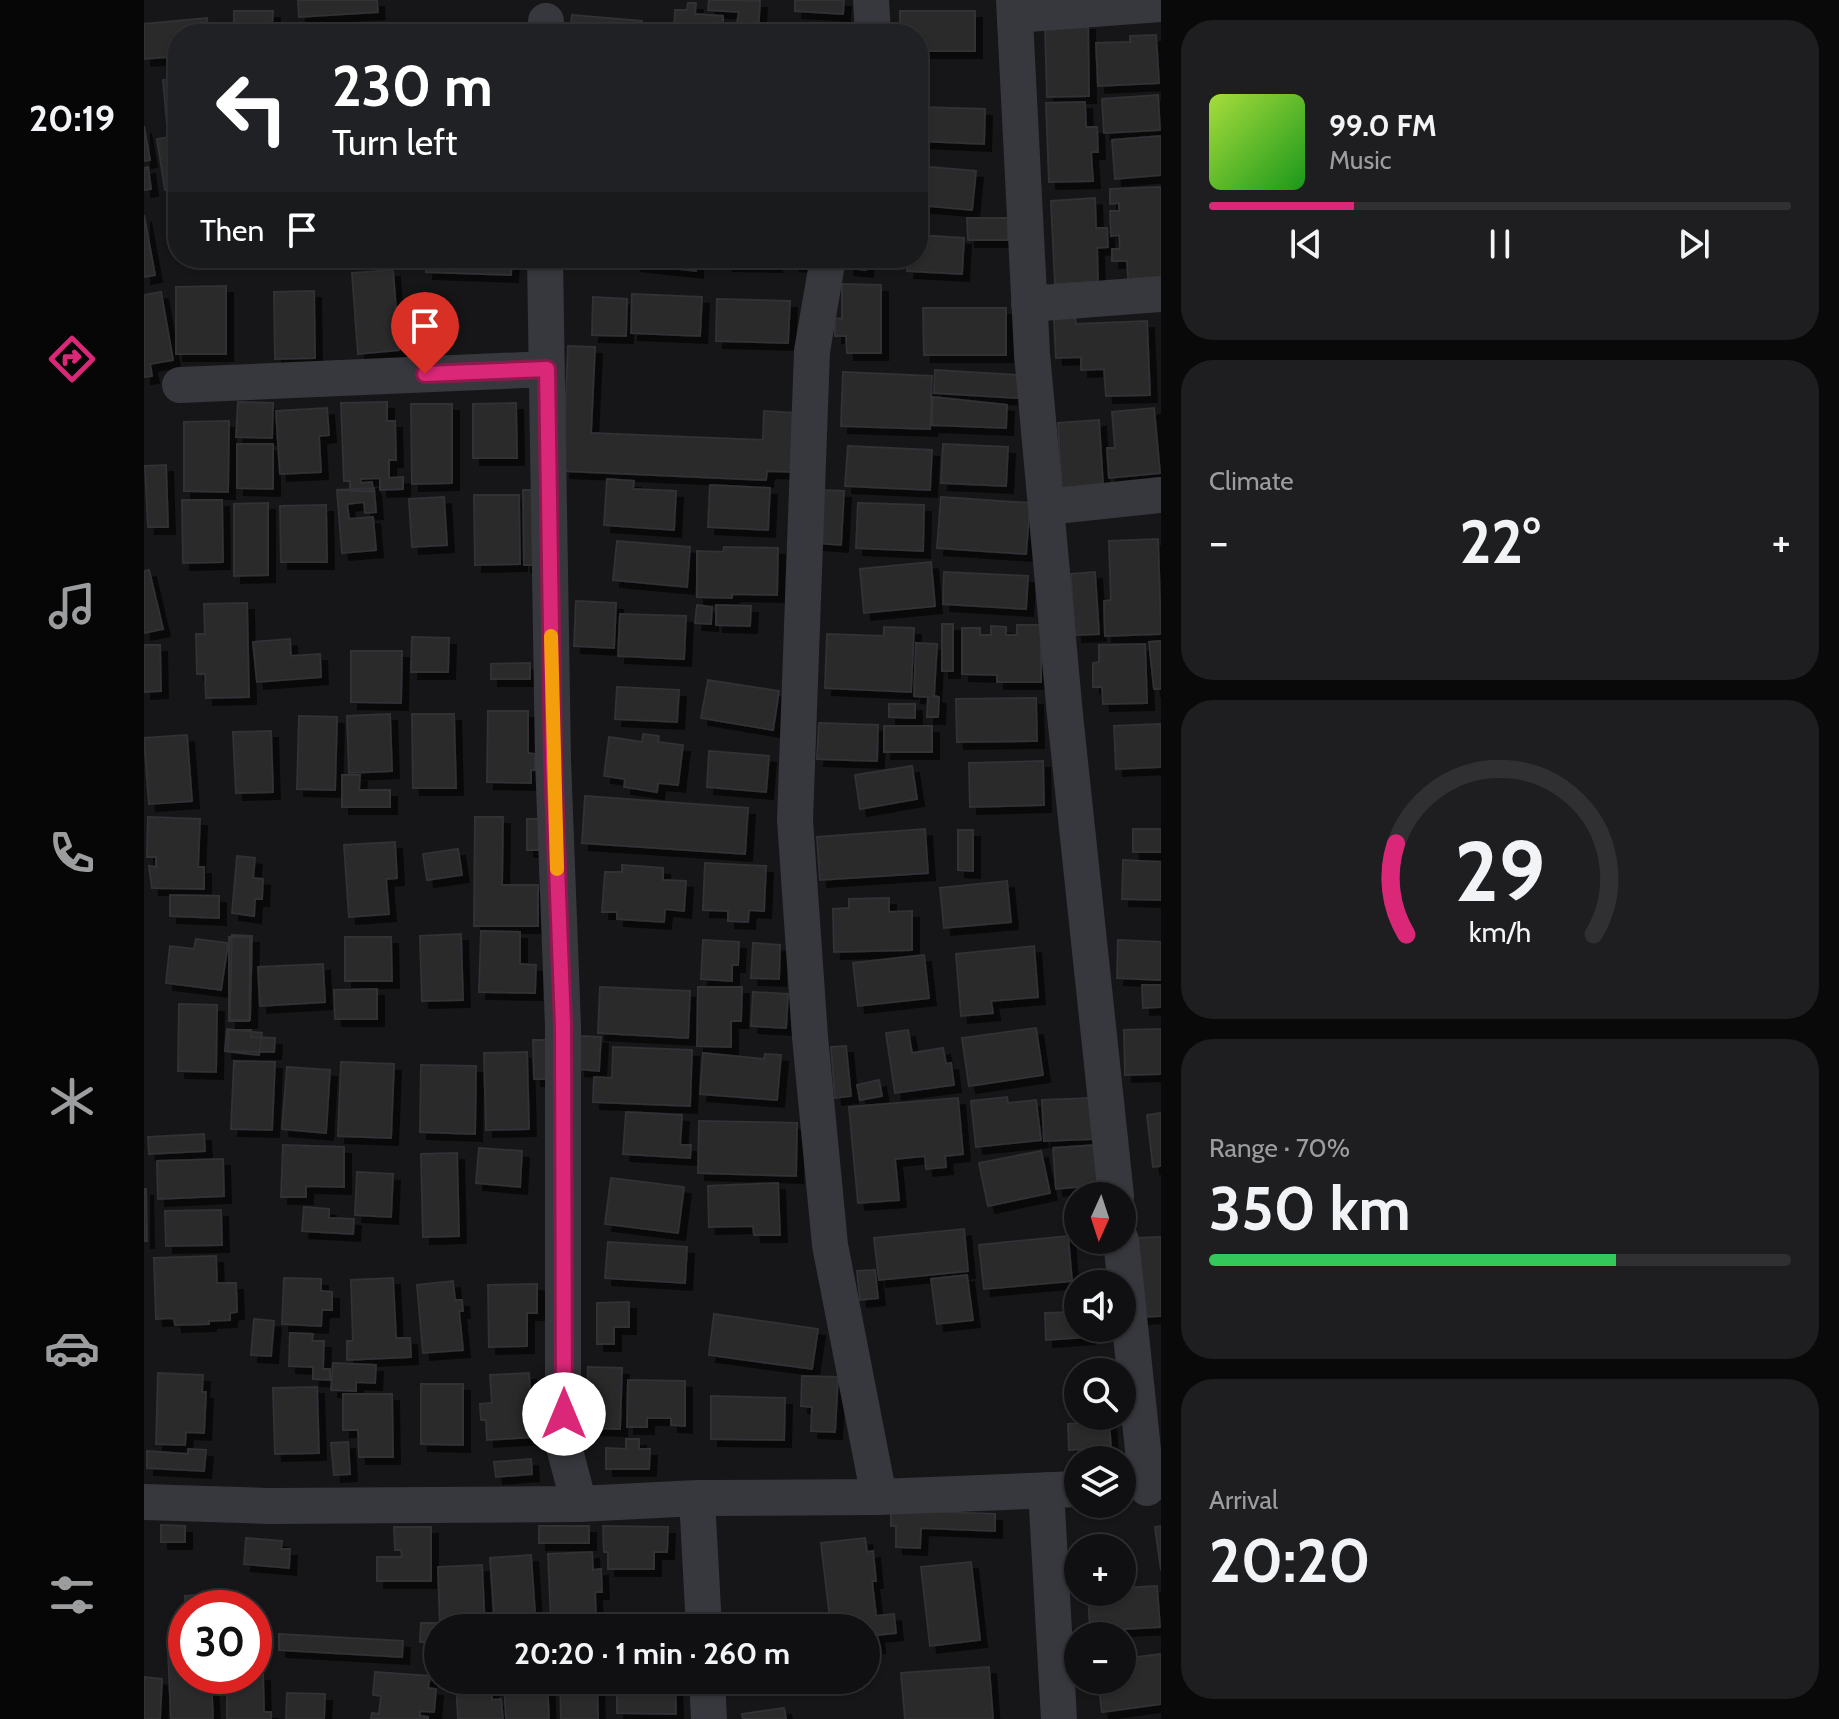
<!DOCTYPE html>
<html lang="en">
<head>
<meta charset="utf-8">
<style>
	body { margin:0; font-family:Cabin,sans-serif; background:#1e1e20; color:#f1f3f6; height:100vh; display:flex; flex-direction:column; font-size:30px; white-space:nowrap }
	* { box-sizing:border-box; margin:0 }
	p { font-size:26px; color:#9c9d9f }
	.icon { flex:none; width:44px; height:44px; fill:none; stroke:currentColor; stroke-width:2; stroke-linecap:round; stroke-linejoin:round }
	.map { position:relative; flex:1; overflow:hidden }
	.details { display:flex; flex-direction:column; gap:20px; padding:20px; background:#09090a; width:678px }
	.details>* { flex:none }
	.top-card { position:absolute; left:24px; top:24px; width:760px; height:244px; border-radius:32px; box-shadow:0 2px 6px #0004,0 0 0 2px #303032; background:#202124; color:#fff; overflow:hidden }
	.needle { width:52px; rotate:183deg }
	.controls { position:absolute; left:920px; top:1182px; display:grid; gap:16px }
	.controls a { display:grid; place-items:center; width:72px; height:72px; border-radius:50%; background:#101012; box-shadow:0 2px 6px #0004,0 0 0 2px #303032; font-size:40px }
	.speed { position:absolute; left:24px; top:1590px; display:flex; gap:16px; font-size:40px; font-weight:700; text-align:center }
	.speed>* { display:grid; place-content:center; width:104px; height:104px; border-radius:50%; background:#101012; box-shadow:0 2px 6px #0004,0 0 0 2px #303032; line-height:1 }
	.speed .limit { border:12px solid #d22; background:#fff; color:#111 }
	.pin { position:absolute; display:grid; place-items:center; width:68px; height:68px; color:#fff; margin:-82px -34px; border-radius:50% 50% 50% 0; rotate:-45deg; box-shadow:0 0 8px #0007 }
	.pin .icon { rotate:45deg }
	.me { position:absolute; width:88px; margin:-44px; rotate:0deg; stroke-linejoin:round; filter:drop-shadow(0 0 6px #0008) }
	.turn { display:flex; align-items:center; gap:28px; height:168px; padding:0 32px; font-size:36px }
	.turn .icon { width:104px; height:104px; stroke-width:2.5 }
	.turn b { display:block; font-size:56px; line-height:68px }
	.then { display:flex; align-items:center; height:76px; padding:0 32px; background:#0003; gap:16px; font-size:30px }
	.big { font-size:60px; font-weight:700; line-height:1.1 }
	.details .tile { flex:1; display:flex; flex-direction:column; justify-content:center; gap:12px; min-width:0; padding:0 28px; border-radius:32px; background:#1e1e20 }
	.details .dial { align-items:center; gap:0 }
	.dial svg { height:208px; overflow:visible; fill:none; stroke:#303032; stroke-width:7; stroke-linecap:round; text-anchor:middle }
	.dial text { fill:#f1f3f6; stroke:none }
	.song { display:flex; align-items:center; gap:24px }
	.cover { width:96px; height:96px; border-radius:12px; background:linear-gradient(135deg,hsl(80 70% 55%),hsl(120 70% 35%)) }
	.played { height:8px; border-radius:4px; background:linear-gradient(90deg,#db2777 25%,#303032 25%) }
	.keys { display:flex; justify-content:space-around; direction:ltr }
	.heat { display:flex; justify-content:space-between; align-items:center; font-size:44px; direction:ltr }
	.charge { height:12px; border-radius:6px; background:linear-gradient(90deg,#34c759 70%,#303032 0) }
	.trip { position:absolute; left:280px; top:1614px; width:456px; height:80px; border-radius:40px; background:#101012; box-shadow:0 2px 6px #0004,0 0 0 2px #303032; font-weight:700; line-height:80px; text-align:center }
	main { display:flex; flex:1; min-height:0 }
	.dock { display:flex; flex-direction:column; width:144px; justify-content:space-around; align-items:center; background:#060607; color:#9c9d9f }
	.dock .icon { width:56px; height:56px }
	.dock .selected { color:#db2777 }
	.dock b { font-size:36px; color:#f1f3f6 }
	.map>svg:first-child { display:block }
	.building { fill:#29292c; stroke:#303034; stroke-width:2; filter:url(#shadow) }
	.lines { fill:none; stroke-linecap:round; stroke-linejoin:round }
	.minor { stroke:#37383d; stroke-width:36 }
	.route-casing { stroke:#8e194d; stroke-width:20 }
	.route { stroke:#db2777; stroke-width:14 }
	.slow { stroke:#f59e0b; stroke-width:14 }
</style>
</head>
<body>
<main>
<nav class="dock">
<b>20:19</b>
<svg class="icon selected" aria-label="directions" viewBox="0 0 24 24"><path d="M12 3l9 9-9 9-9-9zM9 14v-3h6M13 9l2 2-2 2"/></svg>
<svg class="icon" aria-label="music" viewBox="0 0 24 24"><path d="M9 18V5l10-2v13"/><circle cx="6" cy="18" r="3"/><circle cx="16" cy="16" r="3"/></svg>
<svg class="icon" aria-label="phone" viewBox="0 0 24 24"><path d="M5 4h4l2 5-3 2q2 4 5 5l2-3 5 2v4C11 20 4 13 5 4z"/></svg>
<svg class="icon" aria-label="climate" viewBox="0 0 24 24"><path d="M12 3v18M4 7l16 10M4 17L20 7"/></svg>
<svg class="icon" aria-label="car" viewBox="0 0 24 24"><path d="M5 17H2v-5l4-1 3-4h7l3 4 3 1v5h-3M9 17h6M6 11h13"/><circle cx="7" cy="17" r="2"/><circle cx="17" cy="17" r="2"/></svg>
<svg class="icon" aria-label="filters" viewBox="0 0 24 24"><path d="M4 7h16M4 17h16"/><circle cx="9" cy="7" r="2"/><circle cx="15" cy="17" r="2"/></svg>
</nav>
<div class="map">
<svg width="1017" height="1719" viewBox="0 0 1017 1719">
	<defs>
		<filter id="shadow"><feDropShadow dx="7" dy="7" stdDeviation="0" flood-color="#0009"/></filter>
	</defs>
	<rect width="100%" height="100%" fill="#161618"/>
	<path class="building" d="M154,0H233L234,12L155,17Z
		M565,0L616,1L614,34H591L595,12L564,10Z
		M651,0H700L699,14L651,11Z
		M544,3H552L551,14L579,16V25H572V34H530L531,10H543Z
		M90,11H129L128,26L90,25Z
		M756,11H831V51H774V34H756Z
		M428,15L498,21L497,34H426Z
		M63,18L64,34H34V56L0,59V24Z
		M288,23L374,25V34H288Z
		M944,23L945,96L903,97L901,24Z
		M1012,35L1015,83L954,86L952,43L986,42V36Z
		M34,78V123L23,125L19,80Z
		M1014,95L1016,130L960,133L958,99Z
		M941,102L942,127H953L954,152H947L949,181L905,182L902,103Z
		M774,107L841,109L840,144L774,141Z
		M0,126L6,160L0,161Z
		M34,136V188L21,190L13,139Z
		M1017,136V175L971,179L968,140Z
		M774,166L832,171L828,210L774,205Z
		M4,167L7,189L0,190V168Z
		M1017,187V291L985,292L983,261H968V249H976L975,235L967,236L966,211H975V203L966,204V189Z
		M951,198L952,228H963L964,247L953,248L954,282L911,284L907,201Z
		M34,202V233L26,204Z
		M0,215L11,275L0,277Z
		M823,218H864V240H824Z
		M774,235L820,238L818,274L763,271L764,258H774Z
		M114,258H189V262H115Z
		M283,258H368L367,275L282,272Z
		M491,258H553L552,271L490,264Z
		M582,258H632L631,265L582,264Z
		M649,258H670L669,266L649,264Z
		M704,258H723L722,270L703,268Z
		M249,270L255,350L214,354L208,273Z
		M698,284L737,285V353H703L702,336H691V318L698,319Z
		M82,286V354H32V287Z
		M170,291L171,358L131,359L130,292Z
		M17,292L29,360L6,364L8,376L0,377V295Z
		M488,294L558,297L556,336L487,333Z
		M449,297L483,299L482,336L448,335Z
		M573,299L646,301L644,343L572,341Z
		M779,308H862V355H780Z
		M931,318L932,324L1003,321L1006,395L962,396L960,369L937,370V357L912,358L910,319Z
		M424,346L451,347L447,433L619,440L620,411L652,413L649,472L623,471L622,480L419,471Z
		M791,370L875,375L874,398L790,393Z
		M699,372L788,376L786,429L697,426Z
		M789,397L863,405L862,428L788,425Z
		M94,402L129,403L128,438L92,437Z
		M243,402V421H251L252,460H245V478L259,477V489L236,490V478L216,479L217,483L228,482L229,491H206V481H200L197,403Z
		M372,403L373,458H329V404Z
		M267,404H308V483L268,484Z
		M183,408L185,435L175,436L177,472L136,474L132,411Z
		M1010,408L1016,473L965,478L963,448H971L968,412Z
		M955,420L959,485L918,488L914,423Z
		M85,421L84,492L40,491V422Z
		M93,444H129V489L93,488Z
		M799,444L864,447L862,486L797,483Z
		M704,446L788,450L786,490L701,486Z
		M22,465L24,527H4L1,466Z
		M463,479L490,481L489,489L532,491L530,530L460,525Z
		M566,485L626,488L624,530L564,527Z
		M230,488L232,512L221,513L220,502L203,504L205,519L229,517L232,550L198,553L193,490Z
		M379,490H394L395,565H380Z
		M676,490L700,491L697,545L673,543Z
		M330,495H375L376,564L331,565Z
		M300,497L303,545L268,547L265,499Z
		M797,497L886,503L882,554L793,548Z
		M38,500H78L79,562L39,563Z
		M124,503V575L90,576V504Z
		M714,503L780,505L779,551L712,548Z
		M182,505L183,562H137L136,506Z
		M1014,539L1017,634L961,636L960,601L967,600L965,541Z
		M473,541L546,547L543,587L469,580Z
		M580,547L634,548L633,595L588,594V598L553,597V551L579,552Z
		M787,562L791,606L720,613L716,569Z
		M5,570L19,629L0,633V571Z
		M800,572L884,576L882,609L799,604Z
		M951,572L955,634L931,635L927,574Z
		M432,601L472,603L470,648L430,646Z
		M103,603L105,697L62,698L61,674H53L52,634H61L60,604Z
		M553,605L568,607L567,624L551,623Z
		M572,605L607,606L606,626L572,625Z
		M476,614L542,616L540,659L474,656Z
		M798,624H809V671H798Z
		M873,625H897V682H853V675L818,674V628H836V635H847V626L862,627V635H873Z
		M740,627L770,628L767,692L681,688L683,634L740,636Z
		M268,637L305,638L304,672H267Z
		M146,639L147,656L176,654L177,677L113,682L109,642Z
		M1017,641V689H1010L1005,642Z
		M772,643L793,644L790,696L795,697L794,717H783L784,697L770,696Z
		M1001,644L1003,703L959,704L958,687H949V663L955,662V645Z
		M0,645H16L17,691L0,692Z
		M207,651H258L257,703L207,702Z
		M386,663V679H347V664Z
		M564,680L635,691L629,730L557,718Z
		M473,687L535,690L533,722L471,719Z
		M892,698L893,741L813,742L812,699Z
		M745,704H771V718L745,717Z
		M344,711H384V753L391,754V770H387V783L343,782Z
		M246,714L248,771L205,773L203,716Z
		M268,714H310L312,788H269Z
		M155,716L193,717L191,790L153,789Z
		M675,723L734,725L733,761L673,759Z
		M1017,724V767L972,769L970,726Z
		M740,726H788V752H740Z
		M127,731L129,792L92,793L89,732Z
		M499,734L515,736L514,742L539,745L534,785L514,783L513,792L480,787L481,779L460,776L465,737L498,742Z
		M43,735L48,801L5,804L0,738Z
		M565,751L625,756L622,792L563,787Z
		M899,761L900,805L826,807L825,763Z
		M768,766L773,799L716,809L711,775Z
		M198,775H216L215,790H246V807H198Z
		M441,796L604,808L601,854L438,843Z
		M4,817L56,819L54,867H60V889L8,888L5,866L12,867V857H3Z
		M331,817H359L358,885H394V926H330Z
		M383,819H402V850H383Z
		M781,829L784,873L676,880L673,837Z
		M989,829H1017V852H989Z
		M814,830H829V871L814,870Z
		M251,842L253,878L242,879L245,914L205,917L200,845Z
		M314,849L318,875L283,880L279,854Z
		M93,856L111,858L109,878L119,879L118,899H111L110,916L88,913Z
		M979,860L1017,862V900L978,899Z
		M561,863L622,866L620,911L605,910L604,922L584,921V911L559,910Z
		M478,865L519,868V880L542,881L540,911L521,909L520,922L473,919V912H458L461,872H478Z
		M863,881L867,922L800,928L796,888Z
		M26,895L75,896V918L26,916Z
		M745,898V912L768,911V950L690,952L689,909L705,908V899Z
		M337,931L376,932V964L392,965L391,993L335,992Z
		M317,934L319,1000L278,1001L276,936Z
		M88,935L108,936L106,1020H86Z
		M85,937H106L105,1021H85Z
		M201,937H247L248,981H201Z
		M52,939L84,943L77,990L22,983L26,946L50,949Z
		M559,940L595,942L594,965H588V981L557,979Z
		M974,940L1017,942V980L973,978Z
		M609,943L636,945L635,979L607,978Z
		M890,946L894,997L847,1001L849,1013L817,1016L812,954Z
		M780,955L785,998L714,1006L709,963Z
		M179,964L181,1002L116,1006L114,967Z
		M998,985H1017V1007L999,1008Z
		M456,987L546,991L544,1038L454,1033Z
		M554,987H598L597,1021H587V1047L553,1046Z
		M233,989V1019H191L190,990Z
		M609,992L644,994L642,1028L607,1026Z
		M35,1004L73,1005L72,1072L34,1071Z
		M892,1028L899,1075L825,1086L818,1038Z
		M83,1029L118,1033L115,1055L81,1051Z
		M1017,1029V1074L981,1075L980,1030Z
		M85,1030H107V1037L131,1038L130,1052L84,1051Z
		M764,1030L768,1053L799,1048L802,1064L807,1063L810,1085L751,1093L742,1033Z
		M436,1036L457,1037L455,1071L434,1069Z
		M389,1040H404V1079H390Z
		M702,1046L707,1096L691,1098L687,1047Z
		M469,1047L548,1050L546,1106L449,1102L450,1077L468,1078Z
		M383,1052L385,1129L342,1130L340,1053Z
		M559,1053L620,1059L621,1054L637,1055L633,1100L556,1094Z
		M90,1061L131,1062L128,1130L87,1129Z
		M197,1062L250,1064L247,1138L194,1136Z
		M277,1065L332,1066L331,1134L276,1132Z
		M143,1067L186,1070L182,1133L138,1129Z
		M735,1080L738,1096L716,1100L713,1085Z
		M863,1097L864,1103L892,1100L897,1140L832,1147L827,1101Z
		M814,1098L819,1154L801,1156L802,1167L782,1169L781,1156L751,1159L755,1200L714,1203L705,1107Z
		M947,1098L949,1139L900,1141L898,1100Z
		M482,1112L538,1115L536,1145H547L546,1158L479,1154Z
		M1017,1113V1166L1009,1167L1003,1115Z
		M555,1121L653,1123L652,1176L554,1173Z
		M60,1134L61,1151L5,1154L4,1137Z
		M139,1145L200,1147V1187L162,1186V1197H137Z
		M951,1145L954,1185L912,1189L909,1148Z
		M335,1148L378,1151L376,1187L332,1183Z
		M897,1151L906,1193L844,1206L835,1163Z
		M313,1153L315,1236L279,1237L277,1154Z
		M79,1159L80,1196L14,1199L13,1161Z
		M213,1172L249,1174L247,1217L211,1215Z
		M467,1178L540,1187L534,1233L461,1224Z
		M634,1183L636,1235H610L609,1226L565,1227L564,1186Z
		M0,1189H2L3,1241H0Z
		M160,1207L185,1209V1218L210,1219L209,1234L158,1231Z
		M77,1210L78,1245L22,1246L21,1211Z
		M820,1229L824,1271L735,1280L730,1238Z
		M924,1236L928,1281L840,1289L835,1245Z
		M1017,1237V1316L996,1317L992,1238Z
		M464,1242L543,1247L541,1283L461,1278Z
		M72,1256L73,1283H92L93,1312L86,1313V1320L65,1321V1324L31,1325L30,1318L12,1319L10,1258Z
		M731,1270L734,1298L716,1300L713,1271Z
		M823,1275L829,1320L793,1324L787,1279Z
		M140,1278L177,1279V1291L188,1292V1310H178L177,1326L138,1324Z
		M249,1278L252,1338H266L267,1357L203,1360V1341H209L207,1280Z
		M309,1281L311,1300H318L319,1311H315L319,1350L279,1353L273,1285Z
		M393,1284V1313H383V1346L345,1347L344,1285Z
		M485,1302V1327H470V1344H453V1303Z
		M934,1312V1328H944V1337L902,1340L901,1313Z
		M570,1314L674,1329L668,1369L565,1355Z
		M110,1319L130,1321L127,1356L107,1355Z
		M146,1333L169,1334L168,1341H180L179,1369H186V1380L169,1379V1367L145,1366Z
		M189,1363L232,1365L231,1383L212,1382V1391L187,1390Z
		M444,1367L478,1368L476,1429L442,1428Z
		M14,1373L59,1375L58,1392H62L60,1433L42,1432L41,1445L12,1444Z
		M385,1373L389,1437L343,1440L342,1420H337L336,1404L348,1403L346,1375Z
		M658,1376L694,1377L691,1432L667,1431L668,1407L657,1406Z
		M484,1380L541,1381V1426L527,1425V1418H503V1427H483Z
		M277,1384H319V1445L277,1444Z
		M173,1387L175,1453L131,1454L129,1388Z
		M199,1394H248L249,1457H215L214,1430H199Z
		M567,1396L641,1398L640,1440L567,1439Z
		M965,1422L967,1448L925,1450L924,1424Z
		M482,1439H495V1449H506L505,1469H462V1448L482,1449Z
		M204,1442L206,1474L190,1475L187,1443Z
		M44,1449L62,1450L60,1471L3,1468V1451L44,1454Z
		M387,1459L388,1474L352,1477L350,1462Z
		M747,1510L851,1514V1531L777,1528L776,1548L752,1547V1526H747Z
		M17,1525L41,1526V1542H17Z
		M395,1526H445V1543H395Z
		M459,1526L524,1527L523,1552H510V1569H464V1552H460Z
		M1017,1526V1570L1011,1527Z
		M250,1527H287V1581H233V1557H258L257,1550H251Z
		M102,1538L138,1541L137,1549H146L145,1568L100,1564Z
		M721,1538L723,1552L729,1551L732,1581H728L732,1616L750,1614L752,1633L733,1635L734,1646L722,1647V1628H687L677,1543Z
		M448,1552L449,1570L457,1569L458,1592H451L452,1619L407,1621L404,1554Z
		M387,1555L392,1628H351L346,1558Z
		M827,1562L836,1640L786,1646L777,1567Z
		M338,1565L341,1628H296L294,1567Z
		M1013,1586L1016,1627L946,1631L944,1592H978V1588Z
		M79,1593L80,1608H42V1619L41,1596Z
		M110,1612L117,1613L115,1634L110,1633Z
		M277,1623H292L291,1642H276Z
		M135,1634L259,1641L258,1657L135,1650Z
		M42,1649V1676H67L69,1719H27L24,1650Z
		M1017,1654V1704L958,1712L954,1680H978V1659Z
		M845,1667L849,1719H761L757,1673Z
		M231,1672L286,1676L284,1688L292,1689L290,1712L276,1711V1716L284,1717V1719H227L228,1713L235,1714L237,1696L229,1695Z
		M110,1674H119L120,1712H127V1719H83V1676Z
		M0,1677L18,1679L16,1719H0Z
		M312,1680H347L348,1700L357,1699L359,1719H314Z
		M360,1680H403L405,1719H362Z
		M416,1680H453L454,1719H417Z
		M473,1680L531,1681L532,1714L473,1713Z
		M143,1693L181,1694L180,1719H142Z
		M640,1708L642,1719H599L598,1714Z"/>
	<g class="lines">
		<path class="minor" d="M727,0L729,34
			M870,0L888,354L921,715L972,1196
			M871,15L1017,4
			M402,34V21
			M401,258L409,760L419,1026V1443L435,1504
			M684,258L668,351L651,820L666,1037L686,1245L735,1497
			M885,304L1017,294
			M36,385L403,369
			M902,507L1017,495
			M977,1240L1003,1488
			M902,1490L915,1719
			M553,1498L560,1628
			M0,1502L125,1506L435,1504L553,1498L735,1497L934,1489
			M563,1680L565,1719"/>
	</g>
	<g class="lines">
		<g class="route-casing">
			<path id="route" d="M281,374L403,369L409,760L419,1026L420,1414"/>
		</g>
		<use href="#route" class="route"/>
		<path class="slow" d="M407,636L413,869"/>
	</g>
</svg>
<div class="controls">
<a><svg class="needle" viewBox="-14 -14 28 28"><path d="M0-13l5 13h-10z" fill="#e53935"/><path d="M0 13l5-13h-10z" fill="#9c9d9f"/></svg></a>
<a><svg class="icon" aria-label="sound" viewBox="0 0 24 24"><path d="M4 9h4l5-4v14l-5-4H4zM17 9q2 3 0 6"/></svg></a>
<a><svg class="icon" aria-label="search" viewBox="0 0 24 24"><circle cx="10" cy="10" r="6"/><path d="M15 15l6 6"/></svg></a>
<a><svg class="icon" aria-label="layers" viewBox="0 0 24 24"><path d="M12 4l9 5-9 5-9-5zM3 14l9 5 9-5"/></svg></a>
<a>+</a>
<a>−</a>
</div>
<div class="speed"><div class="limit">30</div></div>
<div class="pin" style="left:281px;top:374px;background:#d93025"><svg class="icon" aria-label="arrive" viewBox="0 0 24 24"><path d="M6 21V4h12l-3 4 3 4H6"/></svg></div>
<svg class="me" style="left:420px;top:1414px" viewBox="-20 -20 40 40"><circle r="19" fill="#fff"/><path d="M0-13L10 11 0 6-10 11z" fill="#db2777"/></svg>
<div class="trip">20:20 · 1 min · 260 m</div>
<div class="top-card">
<div class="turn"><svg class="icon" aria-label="left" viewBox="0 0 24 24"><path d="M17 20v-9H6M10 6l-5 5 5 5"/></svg><div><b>230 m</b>Turn left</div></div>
<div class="then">Then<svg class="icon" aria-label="arrive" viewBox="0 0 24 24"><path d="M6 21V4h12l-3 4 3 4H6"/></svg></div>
</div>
</div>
<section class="details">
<div class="tile">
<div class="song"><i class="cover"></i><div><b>99.0 FM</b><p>Music</p></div></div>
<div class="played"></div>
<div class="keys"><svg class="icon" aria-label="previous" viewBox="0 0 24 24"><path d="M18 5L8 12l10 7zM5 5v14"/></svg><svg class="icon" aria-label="pause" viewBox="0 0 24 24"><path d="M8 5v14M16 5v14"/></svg><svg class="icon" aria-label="next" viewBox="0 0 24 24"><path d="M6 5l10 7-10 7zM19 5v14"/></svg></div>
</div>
<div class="tile"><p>Climate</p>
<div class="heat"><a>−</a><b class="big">22°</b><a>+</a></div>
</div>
<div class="tile dial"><svg viewBox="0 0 100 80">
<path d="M14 69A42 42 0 1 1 86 69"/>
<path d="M14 69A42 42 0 0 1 10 34" stroke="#db2777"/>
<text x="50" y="56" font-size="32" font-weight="700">29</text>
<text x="50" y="72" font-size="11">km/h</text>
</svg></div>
<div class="tile"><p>Range · 70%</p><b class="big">350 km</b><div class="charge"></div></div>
<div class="tile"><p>Arrival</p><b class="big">20:20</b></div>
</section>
</main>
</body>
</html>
